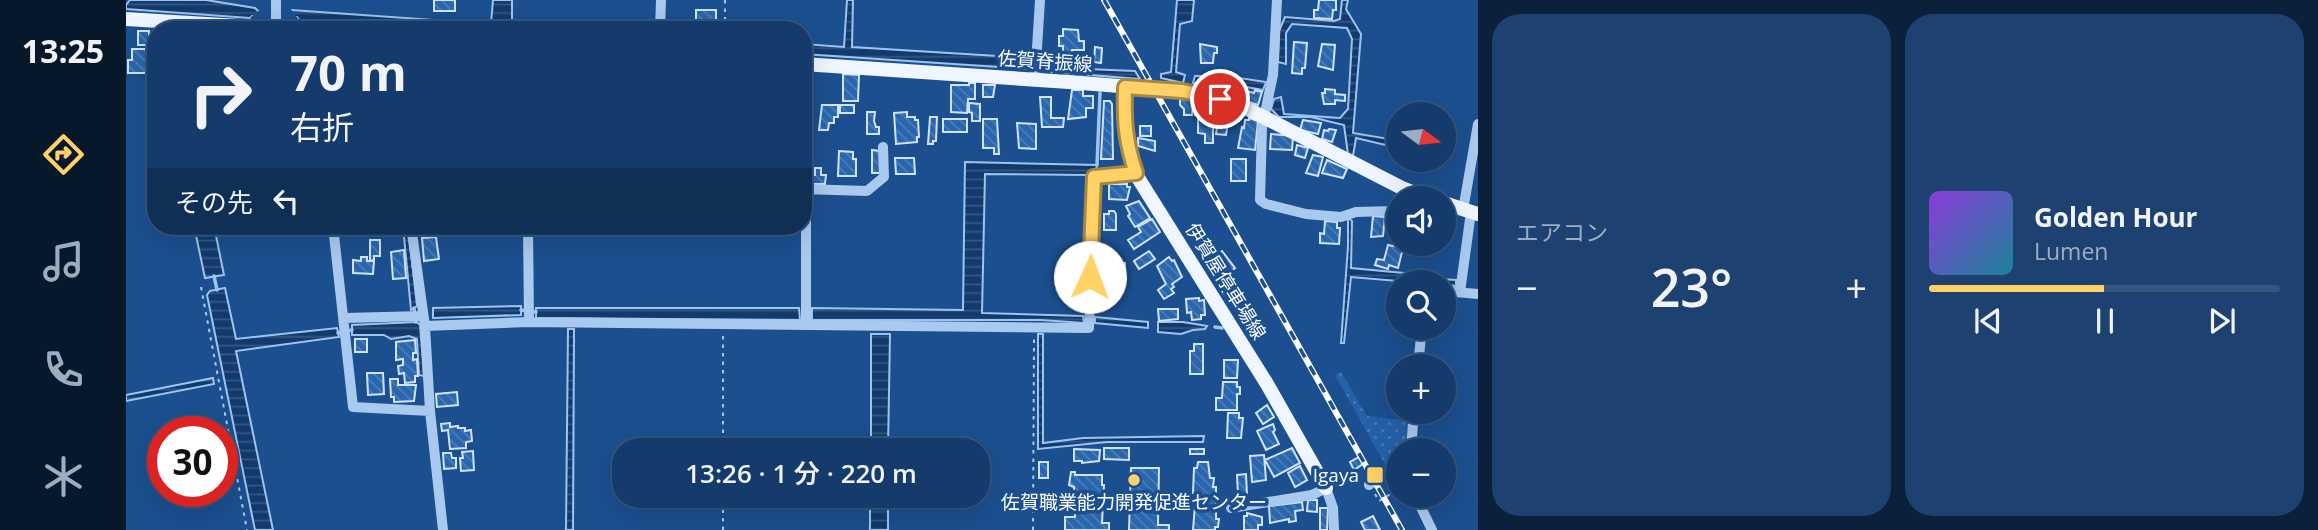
<!DOCTYPE html>
<html lang="ja">
<head>
<meta charset="utf-8">
<style>
	body { margin:0; font-family:"Open Sans","Noto Sans JP",sans-serif; background:#1d4271; color:#f1f3f6; height:100vh; display:flex; flex-direction:column; font-size:26px; white-space:nowrap }
	* { box-sizing:border-box; margin:0 }
	p { font-size:23px; color:#9dadc1 }
	.icon { flex:none; width:38px; height:38px; fill:none; stroke:currentColor; stroke-width:2; stroke-linecap:round; stroke-linejoin:round }
	.map { position:relative; flex:1; overflow:hidden }
	.side { display:flex; flex-direction:column; gap:14px; padding:14px; background:#0b203b; width:840px }
	.side>* { flex:none }
	.top-card { position:absolute; left:21px; top:21px; width:665px; height:214px; border-radius:28px; box-shadow:0 7px 28px #0002,0 0 0 2px #33557e; background:#143b6b; color:#f1f3f6; overflow:hidden }
	.needle { width:46px; rotate:105deg }
	.fabs { position:absolute; left:1260px; top:102px; display:grid; gap:14px }
	.fabs a { display:grid; place-items:center; width:70px; height:70px; border-radius:50%; background:#143b6b; box-shadow:0 7px 28px #0002,0 0 0 2px #33557e; font-size:35px }
	.speed { position:absolute; left:21px; top:416px; display:flex; gap:14px; font-size:35px; font-weight:700; text-align:center }
	.speed>* { display:grid; place-content:center; width:91px; height:91px; border-radius:50%; background:#143b6b; box-shadow:0 7px 28px #0002,0 0 0 2px #33557e; line-height:1 }
	.speed .limit { border:10px solid #d22; background:#fff; color:#111 }
	.pin { position:absolute; display:grid; place-items:center; width:60px; height:60px; color:#fff; margin:-30px; border:4px solid #fff; border-radius:50%; box-shadow:0 2px 7px #0007 }
	.me { position:absolute; width:77px; margin:-38px; rotate:2deg; stroke-linejoin:round; filter:drop-shadow(0 0 5px #0008) }
	.turn { display:flex; align-items:center; gap:24px; height:147px; padding:0 28px; font-size:32px }
	.turn .icon { width:91px; height:91px; stroke-width:2.5 }
	.turn b { display:block; font-size:49px; line-height:60px }
	.then { display:flex; align-items:center; height:66px; padding:0 28px; background:#0003; gap:14px; font-size:26px }
	.big { font-size:52px; font-weight:600; line-height:1.1 }
	.side .card { flex:1; display:flex; flex-direction:column; justify-content:center; gap:10px; min-width:0; padding:0 24px; border-radius:28px; background:#1d4271 }
	.song { display:flex; align-items:center; gap:21px }
	.cover { width:84px; height:84px; border-radius:10px; background:linear-gradient(135deg,hsl(270 70% 55%),hsl(190 70% 35%)) }
	.played { height:7px; border-radius:4px; background:linear-gradient(90deg,#ffd166 50%,#33557e 50%) }
	.keys { display:flex; justify-content:space-around; direction:ltr }
	.heat { display:flex; justify-content:space-between; align-items:center; font-size:38px; direction:ltr }
	.side .tiles { flex:1; display:grid; gap:14px; grid-template-columns:repeat(2,1fr) }
	.trip { position:absolute; left:486px; top:438px; width:378px; height:70px; border-radius:28px; background:#143b6b; box-shadow:0 7px 28px #0002,0 0 0 2px #33557e; font-weight:600; line-height:70px; text-align:center }
	main { display:flex; flex:1; min-height:0 }
	.menu { display:flex; flex-direction:column; width:126px; justify-content:space-around; align-items:center; background:#08182b; color:#9dadc1 }
	.menu .icon { width:49px; height:49px }
	.menu .selected { color:#ffd166 }
	.menu b { font-size:32px; color:#f1f3f6 }
	.map>svg:first-child { display:block }
	.grass { fill:url(#grass-dots) }
	.water { fill:url(#water-rules); stroke:#9cc4f0; stroke-width:2 }
	.pier { fill:#1b4f8f }
	.lines { fill:none; stroke-linecap:round; stroke-linejoin:round }
	.stream { stroke:#9cc4f0; stroke-width:3.5 }
	.building { fill:url(#building-back-hatch); stroke:#cfe3fa; stroke-width:2 }
	.path { stroke:#a9c9ee; stroke-width:2; stroke-dasharray:3.5 5; stroke-linecap:butt }
	.minor { stroke:#a9c9ee; stroke-width:10 }
	.major { stroke:#f0f6ff; stroke-width:14 }
	.rail-casing { stroke:#fff; stroke-width:6 }
	.rail { stroke:#1b4f8f; stroke-width:3.5; stroke-dasharray:10; stroke-linecap:butt }
	.route-casing { stroke:#a68842; stroke-width:18 }
	.route { stroke:#ffd166; stroke-width:12 }
	.poi-dot { fill:#ffd166; stroke:#1b4f8f; stroke-width:2.5 }
	.labels { text-anchor:middle; stroke-width:7; stroke-linejoin:round; paint-order:stroke }
	.street-label { font-size:19px; fill:#fff; stroke:#1b4f8f }
	.poi-label { font-size:19px; fill:#fff; stroke:#1b4f8f; text-anchor:end }
</style>
</head>
<body>
<main>
<nav class="menu">
<b>13:25</b>
<svg class="icon selected" aria-label="directions" viewBox="0 0 24 24"><path d="M12 3l9 9-9 9-9-9zM9 14v-3h6M13 9l2 2-2 2"/></svg>
<svg class="icon" aria-label="music" viewBox="0 0 24 24"><path d="M9 18V5l10-2v13"/><circle cx="6" cy="18" r="3"/><circle cx="16" cy="16" r="3"/></svg>
<svg class="icon" aria-label="phone" viewBox="0 0 24 24"><path d="M5 4h4l2 5-3 2q2 4 5 5l2-3 5 2v4C11 20 4 13 5 4z"/></svg>
<svg class="icon" aria-label="climate" viewBox="0 0 24 24"><path d="M12 3v18M4 7l16 10M4 17L20 7"/></svg>
</nav>
<div class="map">
<svg width="1352" height="530" viewBox="0 0 1352 530">
	<defs>
		<pattern id="grass-dots" width="8" height="8" patternUnits="userSpaceOnUse" patternTransform="scale(1.75)"><rect width="8" height="8" fill="#2461a8"/><path d="M2 2h.1M6 6h.1" fill="none" stroke="#4579b5" stroke-width="1.8" stroke-linecap="round"/></pattern>
		<pattern id="water-rules" width="6" height="5" patternUnits="userSpaceOnUse" patternTransform="scale(1.75)"><rect width="6" height="5" fill="#123a6d"/><path d="M0 2.5h6" fill="none" stroke="#365883"/></pattern>
		<pattern id="building-back-hatch" width="6" height="6" patternUnits="userSpaceOnUse" patternTransform="scale(1.75)"><rect width="6" height="6" fill="#2a66ad"/><path d="M-1 5l2 2M0 0l6 6M5-1l2 2" fill="none" stroke="#4a7db9"/></pattern>
	</defs>
	<rect width="100%" height="100%" fill="#1b4f8f"/>
	<path class="grass" d="M1215,372L1241,416L1285,421L1282,450H1272V488L1209,375Z"/>
	<path class="water" d="M4,0H80L129,8L132,11L165,10L365,24L367,0H386V21L480,30H316L173,20L171,17L126,16L124,18L0,9V5Z
		M721,0H727L726,47L906,58L905,69L677,54V44L718,47Z
		M1051,0H1068L1066,21L1054,24L1050,72L1059,75L1057,83L1035,78V74L1045,72Z
		M1216,0H1222L1220,9L1235,34L1227,133L1269,140L1268,147L1230,138L1227,156L1222,154L1218,125L1185,117H1153L1145,109L1148,99L1155,97L1158,114L1214,118L1222,109L1226,39L1221,28L1166,24L1160,33V64L1152,62L1153,31L1159,17L1208,21L1214,19Z
		M930,63L960,69L1009,71L1014,79L915,71V64Z
		M1069,76H1100L1140,82L1137,90L1098,83H1067Z
		M839,162L971,165L970,170L963,171L962,175L859,174L856,313L957,316L958,323L915,320H686V308L837,310Z
		M1222,218L1226,221L1225,268L1278,273L1280,277L1330,280V286L1318,285V282H1284L1225,277L1218,343H1215L1222,246Z
		M68,226H88L98,275L79,278Z
		M277,226H282L291,306L285,310Z
		M99,288L110,339L211,328L213,337L110,351L147,530H129L81,295L84,291Z
		M395,306V315L307,318V308Z
		M410,308H673L674,320L410,318Z
		M969,317L1022,322V328L969,323Z
		M291,322L294,325L298,376L293,375L291,339L283,336L265,339L258,335H226V325Z
		M1032,322H1057L1081,326L1079,329L1067,330L1055,334L1032,332Z
		M442,329H448L447,530H440Z
		M745,334H764L762,450H745Z
		M912,334H917V443L957,438L1078,436L1077,442H981L912,449Z
		M87,378L88,384L0,401V395Z
		M744,495H762V530H744Z"/>
	<path class="pier" d="M136,8H164L173,20L124,18Z"/>
	<g class="lines">
		<path class="stream" d="M971,165L974,93
			M88,276L91,290
			M288,308L290,322
			M395,310L410,312
			M1089,327L1096,328
			M212,333L226,330"/>
	</g>
	<path class="building" d="M308,0H329V11H308Z
		M1193,0H1210V10H1207L1206,19L1188,18V10H1192Z
		M570,10H590V30H570Z
		M937,29L952,30L953,41H958V50H946V54H937V46H933V36H937Z
		M12,31H23V45H12Z
		M1168,42L1181,43L1179,68H1176V74L1166,73Z
		M1074,44L1091,47V53H1088L1087,63H1075Z
		M1196,44L1209,45L1207,70L1192,66Z
		M969,47L976,48L975,63L968,62Z
		M6,49H20V73H2V60H6Z
		M717,74L733,75L732,101H717Z
		M843,83H849V99H842L841,113L825,112V85H843Z
		M857,85H869L867,97H857Z
		M1199,89L1209,90V94L1219,95V101L1209,100V104H1198L1196,93H1199Z
		M946,90H957V96H967V108H960V117L942,119Z
		M1116,90L1128,93L1129,90L1136,92L1132,105L1117,100Z
		M914,97H925V118H938L937,127H916Z
		M1054,98H1068L1066,115H1058V109L1054,105Z
		M978,101H984L986,104L987,159H975Z
		M1069,101H1082L1083,115H1069Z
		M843,103L854,104V121H846V113L843,112Z
		M1094,104L1116,112L1113,121L1090,115Z
		M696,105H712V117H708V123H703L702,130H693Z
		M714,105H728V113H714Z
		M741,112H749L748,121L750,127H753V134H741Z
		M781,112V117H789V120H792L793,137H791V142L770,144L768,113Z
		M804,117H811L810,141H807V144H802Z
		M1123,118L1132,121L1129,150L1112,148L1116,127L1118,128L1119,120H1123Z
		M817,119H841V132H817Z
		M857,119H871L873,154H868V148H857Z
		M1072,119H1087V143H1079V134L1072,133Z
		M1177,120L1195,123L1192,134L1174,130Z
		M1092,121L1102,122L1100,135L1090,134Z
		M891,123L910,124V149L893,148Z
		M1014,126H1025V136H1014Z
		M1203,129L1210,130L1206,142L1196,139L1198,130L1202,131Z
		M1145,134L1167,136L1166,150L1144,149Z
		M1012,138L1029,141V151L1012,146Z
		M1171,145L1182,148L1179,158L1169,155Z
		M746,150L754,151V173H746Z
		M713,151L727,152V159H730V176H712Z
		M1187,155L1197,157L1192,176L1180,173Z
		M769,158H788L789,174H770Z
		M1105,159H1120V181H1105Z
		M1201,160L1221,169L1217,178L1196,173Z
		M689,168H695V175H700L699,184H685V175H689Z
		M983,184H1001V187H1004L1001,200L983,199Z
		M1013,201L1024,218L1009,227L1002,216L1004,214L1000,206Z
		M983,211H988L990,214V230H978V214H983Z
		M1247,216L1259,217L1257,236L1245,237Z
		M1026,219L1034,232L1008,249L1002,240L1015,232L1012,227Z
		M1199,221L1211,222V228H1214L1213,244L1194,243V233L1198,234Z
		M301,226H316L317,233L302,234Z
		M310,237L313,259L298,261L296,238Z
		M244,240H254V256H248V260L244,261Z
		M1262,245L1277,248L1272,268L1263,265L1262,269L1249,265L1251,259L1258,260Z
		M278,250L280,278L267,279L265,252Z
		M1023,251L1029,259L1013,269L1008,261Z
		M1096,251L1109,268L1096,278L1084,258Z
		M235,257H241V261H248L247,274L227,273V260L235,261Z
		M1043,257L1046,261L1048,260L1056,277L1046,284L1048,287L1045,289L1048,293L1038,299L1032,290L1040,284L1031,266Z
		M978,262L999,263V273H995V283L978,282Z
		M1104,279L1110,288L1099,295L1093,287Z
		M970,285H980V303H970Z
		M1073,298V301L1078,300L1079,315H1075V319L1066,320L1065,312L1061,313L1060,299Z
		M1032,309H1052V319L1033,321Z
		M229,339H241V352H229Z
		M289,340L290,353H287V360L291,359L292,376H289V382L279,383L278,373L273,374L272,366L277,365V359L270,360V342Z
		M1068,344H1077V374H1064V351H1068Z
		M1098,360H1112L1111,378H1098Z
		M241,373H257L258,394L242,395Z
		M264,379H272V385H290L288,401L268,402V397H265Z
		M1097,382H1111V387H1114V394H1111V410H1090V398H1096Z
		M331,392L332,405L311,407L310,394Z
		M1141,405L1148,417L1137,424L1130,413Z
		M1102,413H1113V418H1117L1115,438H1101Z
		M324,423V427L332,426V428H339V431L345,430L346,441L340,442V448L324,449L322,430L316,431L315,424Z
		M1147,424L1149,430L1147,432L1153,444L1140,450L1131,431Z
		M978,448H1003V460L978,459Z
		M1166,448L1174,463L1148,477L1139,460Z
		M948,449L974,450L973,461L956,463V461H948Z
		M1064,449H1078V454H1064Z
		M347,451L348,470L335,471L334,458H337L336,452Z
		M317,453H325L326,458H330V468L318,469Z
		M1138,455L1140,480L1126,482L1124,456Z
		M1233,457L1237,464L1228,470L1224,462Z
		M913,462H922V478H913Z
		M1072,462H1082L1084,478H1088L1087,487H1090V519H1093L1092,527H1089V530H1067L1070,493H1067L1068,468H1071Z
		M1174,466L1181,480L1169,487L1162,473Z
		M1005,468H1033L1032,525H1043V530H1003Z
		M945,472H949V475H976V485H978L976,523H983V530H939V517H949L948,487L943,485Z
		M1120,474L1121,495L1112,496L1111,475Z
		M1182,500H1191V512L1181,511Z
		M1176,502L1177,510L1169,511L1170,521L1163,522V519L1144,523L1143,506Z
		M1194,508H1202L1201,530H1194Z
		M1121,513L1136,517V525H1132V530H1118V516H1121Z
		M1247,516L1254,530H1239L1235,522Z"/>
	<g class="lines">
		<path class="path" d="M599,0V30
			M75,287L121,530
			M597,450V335
			M1249,494L1253,501L1271,490L1267,483
			M597,530V495
			M907,530L908,338"/>
		<path class="minor" d="M1151,0L1147,75L1136,127L1134,200L1140,204L1180,214L1215,217L1230,212L1268,211L1272,199
			M150,27V0
			M534,30L535,0
			M909,80L914,0
			M677,189L741,191L758,177L757,147
			M1337,210L1352,124
			M207,226L227,407L304,411
			M285,226L299,326L304,411L317,530
			M402,226L403,322
			M1318,291L1352,294
			M1334,292L1345,212
			M219,318L297,316
			M680,325V189
			M299,326L403,322L963,328L968,177L996,176L1009,173
			M1292,366L1296,327
			M1285,450L1288,411
			M1259,477L1262,475
			M1243,485L1246,483
			M1289,495L1306,530
			M1105,508L1186,495L1200,488L1207,508L1208,530"/>
		<path class="major" d="M0,19L181,30
			M677,64L943,82L1056,91L1079,95L1110,103L1276,188L1302,198
			M999,87C998,119 999,141 1009,173L1141,384L1200,488
			M1318,203L1352,214"/>
		<g class="rail-casing">
			<path id="rail" d="M978,0L1276,530"/>
		</g>
		<use href="#rail" class="rail"/>
	</g>
	<g class="lines">
		<g class="route-casing">
			<path id="route" d="M964,277L968,177L1010,173C999,141 998,119 999,87L1056,91L1094,99"/>
		</g>
		<use href="#route" class="route"/>
	</g>
	<g class="poi-dot">
		<rect x="1240" y="466" width="18" height="18" rx="3.5"/>
		<circle cx="1008" cy="480" r="7"/>
	</g>
	<g class="labels">
		<g class="street-label">
			<text transform="translate(919 61) rotate(4)" y="7">佐賀脊振線</text>
			<text transform="translate(1100 281) rotate(58)" y="7">伊賀屋停車場線</text>
		</g>
		<g class="poi-label">
			<text x="1233" y="482">Igaya</text>
			<text x="1008" y="509" text-anchor="middle">佐賀職業能力開発促進センター</text>
		</g>
	</g>
</svg>
<div class="fabs">
<a><svg class="needle" viewBox="-14 -14 28 28"><path d="M0-13l5 13h-10z" fill="#e53935"/><path d="M0 13l5-13h-10z" fill="#9dadc1"/></svg></a>
<a><svg class="icon" aria-label="sound" viewBox="0 0 24 24"><path d="M4 9h4l5-4v14l-5-4H4zM17 9q2 3 0 6"/></svg></a>
<a><svg class="icon" aria-label="search" viewBox="0 0 24 24"><circle cx="10" cy="10" r="6"/><path d="M15 15l6 6"/></svg></a>
<a>+</a>
<a>−</a>
</div>
<div class="speed"><div class="limit">30</div></div>
<div class="pin" style="left:1094px;top:99px;background:#d93025"><svg class="icon" aria-label="arrive" viewBox="0 0 24 24"><path d="M6 21V4h12l-3 4 3 4H6"/></svg></div>
<svg class="me" style="left:964px;top:277px" viewBox="-20 -20 40 40"><circle r="19" fill="#fff"/><path d="M0-13L10 11 0 6-10 11z" fill="#ffd166"/></svg>
<div class="trip">13:26 · 1 分 · 220 m</div>
<div class="top-card">
<div class="turn"><svg class="icon" aria-label="right" viewBox="0 0 24 24"><path d="M7 20v-9h11M14 6l5 5-5 5"/></svg><div><b>70 m</b>右折</div></div>
<div class="then">その先<svg class="icon" aria-label="left" viewBox="0 0 24 24"><path d="M17 20v-9H6M10 6l-5 5 5 5"/></svg></div>
</div>
</div>
<section class="side">
<div class="tiles">
<div class="card"><p>エアコン</p>
<div class="heat"><a>−</a><b class="big">23°</b><a>+</a></div>
</div>
<div class="card">
<div class="song"><i class="cover"></i><div><b>Golden Hour</b><p>Lumen</p></div></div>
<div class="played"></div>
<div class="keys"><svg class="icon" aria-label="previous" viewBox="0 0 24 24"><path d="M18 5L8 12l10 7zM5 5v14"/></svg><svg class="icon" aria-label="pause" viewBox="0 0 24 24"><path d="M8 5v14M16 5v14"/></svg><svg class="icon" aria-label="next" viewBox="0 0 24 24"><path d="M6 5l10 7-10 7zM19 5v14"/></svg></div>
</div>
</div>
</section>
</main>
</body>
</html>
